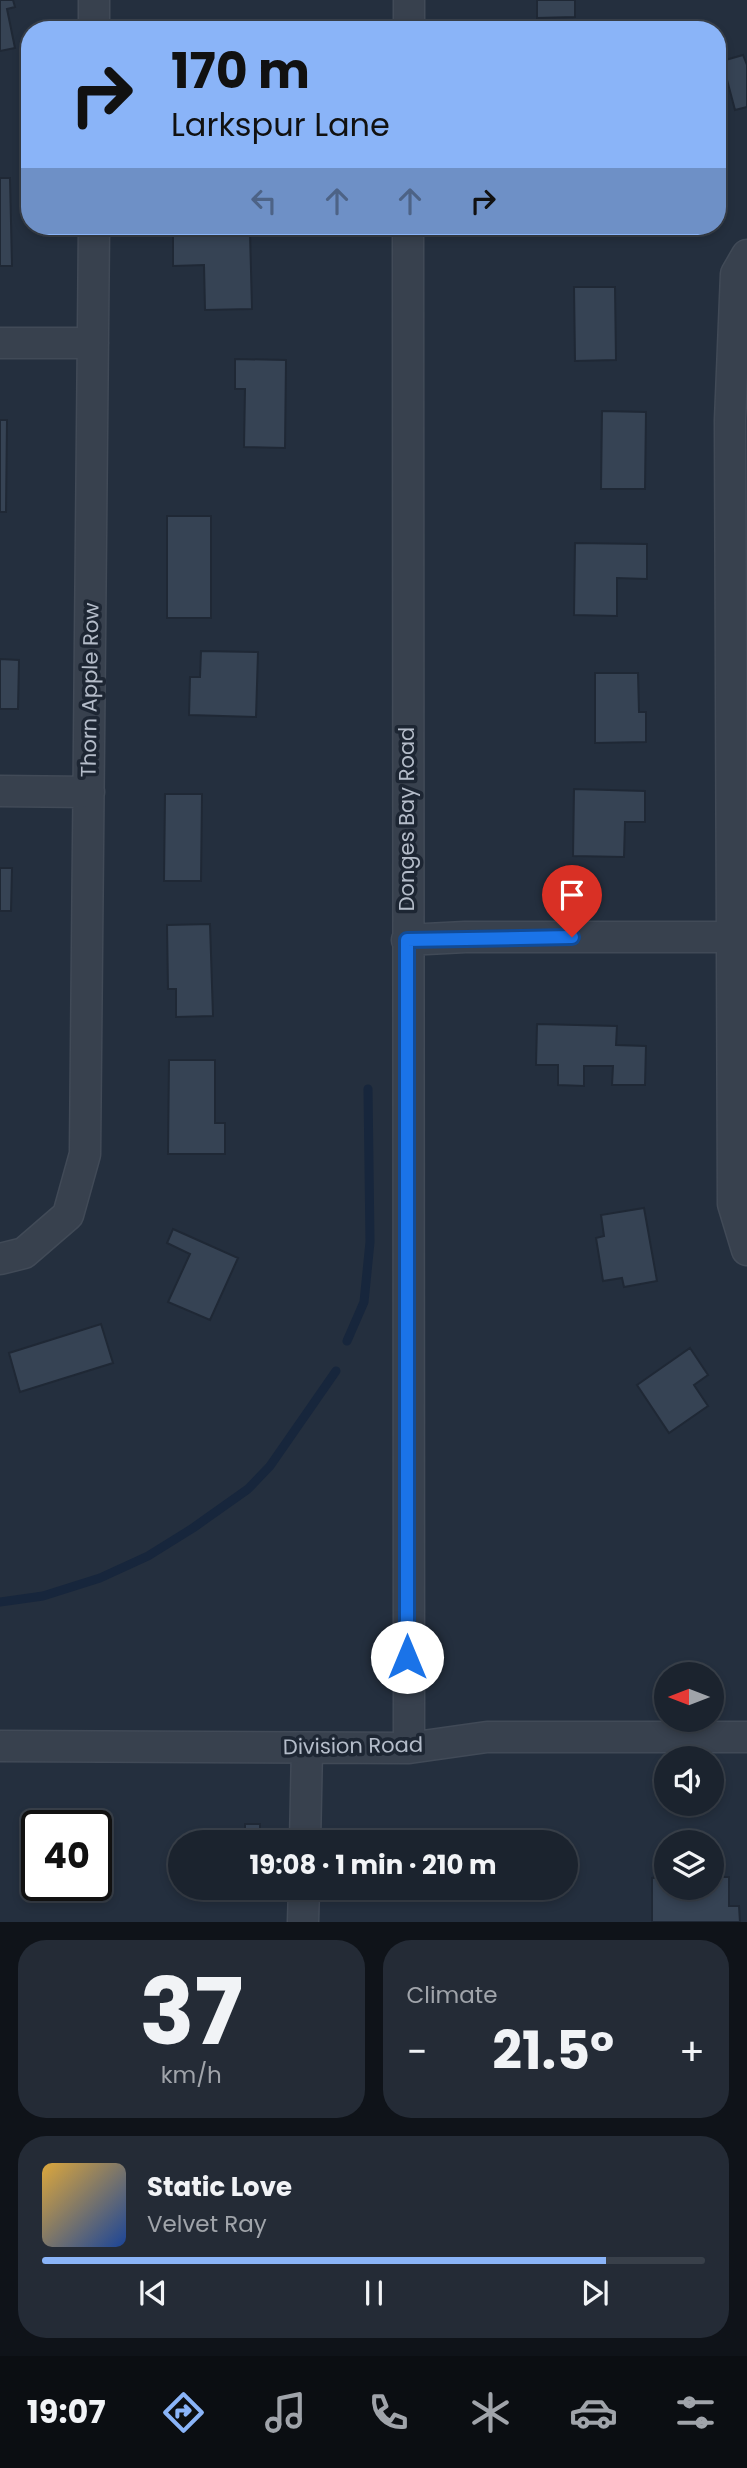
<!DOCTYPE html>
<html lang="en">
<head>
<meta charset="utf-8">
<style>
	body { margin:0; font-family:Poppins,sans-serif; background:#242b36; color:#f1f3f6; height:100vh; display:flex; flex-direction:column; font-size:26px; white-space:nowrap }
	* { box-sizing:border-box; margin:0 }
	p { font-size:23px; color:#a0a4aa }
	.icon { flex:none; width:38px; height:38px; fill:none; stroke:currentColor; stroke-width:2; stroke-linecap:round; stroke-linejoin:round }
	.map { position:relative; height:1922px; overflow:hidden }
	.sheet { display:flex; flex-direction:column; gap:18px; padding:18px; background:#0f1319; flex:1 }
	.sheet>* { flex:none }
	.guide { position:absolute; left:21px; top:21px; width:705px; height:214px; border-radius:28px; box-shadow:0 4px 10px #0003,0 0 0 2px #39404a; background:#8ab4f8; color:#111; overflow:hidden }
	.needle { width:46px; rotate:270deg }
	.buttons { position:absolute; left:654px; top:1662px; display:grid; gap:14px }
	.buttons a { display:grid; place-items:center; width:70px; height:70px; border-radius:50%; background:#1b232e; box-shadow:0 4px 10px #0003,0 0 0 2px #39404a; font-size:35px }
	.speed { position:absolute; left:21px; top:1810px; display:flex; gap:14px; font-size:35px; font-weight:700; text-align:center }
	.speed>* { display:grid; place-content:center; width:91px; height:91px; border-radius:50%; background:#1b232e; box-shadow:0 4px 10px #0003,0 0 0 2px #39404a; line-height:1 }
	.speed .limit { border:4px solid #111; border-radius:10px; background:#fff; color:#111 }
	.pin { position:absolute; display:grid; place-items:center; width:60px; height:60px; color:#fff; margin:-72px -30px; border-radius:50% 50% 50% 0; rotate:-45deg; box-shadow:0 0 7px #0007 }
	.pin .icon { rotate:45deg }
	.me { position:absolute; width:77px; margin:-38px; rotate:0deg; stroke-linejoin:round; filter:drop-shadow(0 0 5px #0008) }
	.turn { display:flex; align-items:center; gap:24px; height:147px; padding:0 35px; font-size:32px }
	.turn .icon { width:91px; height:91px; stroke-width:2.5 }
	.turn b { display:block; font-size:49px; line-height:60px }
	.lanes { display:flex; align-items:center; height:66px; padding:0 35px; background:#0003; justify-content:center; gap:35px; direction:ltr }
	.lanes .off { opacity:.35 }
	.big { font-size:52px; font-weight:700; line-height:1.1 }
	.sheet .card { flex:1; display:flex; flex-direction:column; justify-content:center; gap:10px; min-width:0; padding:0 24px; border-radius:28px; background:#242b36 }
	.sheet .dial { align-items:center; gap:0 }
	.dial b { font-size:91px; line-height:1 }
	.song { display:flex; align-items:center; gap:21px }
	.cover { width:84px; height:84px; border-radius:10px; background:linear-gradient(135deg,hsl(40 70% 55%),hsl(220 70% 35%)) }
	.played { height:7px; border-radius:4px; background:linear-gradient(90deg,#8ab4f8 85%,#39404a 85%) }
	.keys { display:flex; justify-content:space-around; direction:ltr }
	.heat { display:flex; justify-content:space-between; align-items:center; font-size:38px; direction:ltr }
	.sheet .tiles { flex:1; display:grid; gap:18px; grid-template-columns:1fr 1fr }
	.card:last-child { grid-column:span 2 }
	.trip { position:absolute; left:168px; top:1830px; width:410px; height:70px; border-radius:35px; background:#1b232e; box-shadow:0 4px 10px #0003,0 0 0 2px #39404a; font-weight:700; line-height:70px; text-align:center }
	.dock { display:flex; height:112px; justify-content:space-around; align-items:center; background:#0b0e12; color:#a0a4aa }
	.dock .icon { width:49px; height:49px }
	.dock .current { color:#8ab4f8 }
	.dock b { font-size:32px; color:#f1f3f6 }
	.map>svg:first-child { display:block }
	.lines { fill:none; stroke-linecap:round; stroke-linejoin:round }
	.stream { stroke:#17263c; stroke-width:9 }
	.building { fill:#364354; stroke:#1f2835; stroke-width:2 }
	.minor-casing { stroke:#414a57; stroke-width:33 }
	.minor { stroke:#38414e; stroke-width:30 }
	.route-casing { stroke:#114b97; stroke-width:18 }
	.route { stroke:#1a73e8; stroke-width:12 }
	.labels { text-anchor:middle; stroke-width:7; stroke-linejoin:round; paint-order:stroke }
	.street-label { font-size:21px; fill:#b4bcc9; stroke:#1d2633 }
</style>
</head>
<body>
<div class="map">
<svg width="747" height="1922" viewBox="0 0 747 1922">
	<rect width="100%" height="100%" fill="#242f3e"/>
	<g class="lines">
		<path class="stream" d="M347,1341L364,1302L370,1242L368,1089
			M0,1602L43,1596L100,1578L148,1556L193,1528L248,1489L270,1466L336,1371"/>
	</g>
	<path class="building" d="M0,0H13L15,7L7,9L15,48L0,51Z
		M537,0H575V17L537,18Z
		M743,55L747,65V107L735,110L722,61Z
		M0,178H10L12,266H0Z
		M250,232L252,309L205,310L204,265L173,266V234Z
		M574,287H615L616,360L575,361Z
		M235,359L286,360L285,448L244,447L245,389H235Z
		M602,411L646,412L645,489H601Z
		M0,420H7L6,512H0Z
		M167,516H211V618H167Z
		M575,543L647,544V579L617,578V616L574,615Z
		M201,651L258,652L256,717L189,715L190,677H200Z
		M0,659L19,660L18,709H0Z
		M595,673H638L639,712H646V742L595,743Z
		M574,789L645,791V822H625L624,857L573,856Z
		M165,794H202L201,881H164Z
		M0,868H12L11,911H0Z
		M210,924L213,1016L176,1017V989H168L167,925Z
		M537,1024L617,1026L616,1045L646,1046L645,1085H612L613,1066H584V1086L558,1085V1065H536Z
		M169,1060H215V1123H225V1154H168Z
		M644,1208L657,1281L624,1287L622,1278L603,1281L596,1238L604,1236L601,1215Z
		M173,1229L238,1258L210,1320L168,1302L190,1254L167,1243Z
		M101,1324L113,1363L20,1392L9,1353Z
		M690,1348L708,1375L694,1385L708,1406L669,1433L637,1385Z
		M245,1824H260V1829H273V1834H284V1843H239V1830H245Z
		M667,1877V1888H712V1877H729V1906H739L740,1922H652V1878Z
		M238,1888H278V1898H238Z"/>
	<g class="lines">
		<g class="minor-casing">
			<path id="minor" d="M94,30V0
				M409,30V0
				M408,226L409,1748
				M747,255L736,274L730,420L733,1204L747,1250
				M0,343H93
				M0,791L89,792
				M407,940L465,937H747
				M0,1259L24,1253L68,1215L85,1154L94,226
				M0,1746L409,1748L487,1737H747
				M305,1843L307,1748
				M303,1922L304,1888"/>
		</g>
		<use href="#minor" class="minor"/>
	</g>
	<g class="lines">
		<g class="route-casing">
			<path id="route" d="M407,1657V940L572,937"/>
		</g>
		<use href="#route" class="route"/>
	</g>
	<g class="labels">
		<g class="street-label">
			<text transform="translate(90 690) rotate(-89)" y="7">Thorn Apple Row</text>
			<text transform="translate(407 819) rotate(-90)" y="7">Donges Bay Road</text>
			<text transform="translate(353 1746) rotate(-1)" y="7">Division Road</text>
		</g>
	</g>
</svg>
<div class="buttons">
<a><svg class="needle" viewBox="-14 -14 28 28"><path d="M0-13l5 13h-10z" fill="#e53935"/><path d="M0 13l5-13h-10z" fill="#a0a4aa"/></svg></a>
<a><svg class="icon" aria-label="sound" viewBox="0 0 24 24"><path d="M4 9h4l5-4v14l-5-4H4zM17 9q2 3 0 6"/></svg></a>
<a><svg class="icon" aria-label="layers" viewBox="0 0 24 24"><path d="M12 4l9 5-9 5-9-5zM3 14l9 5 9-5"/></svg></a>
</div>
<div class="speed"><div class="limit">40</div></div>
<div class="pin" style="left:572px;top:937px;background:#d93025"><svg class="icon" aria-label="arrive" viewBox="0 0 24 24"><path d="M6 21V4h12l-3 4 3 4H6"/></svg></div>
<svg class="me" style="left:407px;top:1657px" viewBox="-20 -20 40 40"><circle r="19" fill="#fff"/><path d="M0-13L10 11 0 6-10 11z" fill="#1a73e8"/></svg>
<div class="trip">19:08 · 1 min · 210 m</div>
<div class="guide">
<div class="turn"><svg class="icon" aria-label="right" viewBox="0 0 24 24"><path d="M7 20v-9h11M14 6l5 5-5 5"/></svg><div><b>170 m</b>Larkspur Lane</div></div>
<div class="lanes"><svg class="icon off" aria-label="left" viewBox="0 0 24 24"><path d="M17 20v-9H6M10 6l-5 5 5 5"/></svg><svg class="icon off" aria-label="ahead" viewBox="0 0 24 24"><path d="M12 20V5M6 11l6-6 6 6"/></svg><svg class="icon off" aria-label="ahead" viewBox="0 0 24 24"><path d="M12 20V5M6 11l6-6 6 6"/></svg><svg class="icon" aria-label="right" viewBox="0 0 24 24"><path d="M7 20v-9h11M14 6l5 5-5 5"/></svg></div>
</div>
</div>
<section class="sheet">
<div class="tiles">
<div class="card dial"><b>37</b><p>km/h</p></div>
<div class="card"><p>Climate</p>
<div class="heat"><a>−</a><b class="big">21.5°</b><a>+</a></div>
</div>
<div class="card">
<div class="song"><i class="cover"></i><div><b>Static Love</b><p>Velvet Ray</p></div></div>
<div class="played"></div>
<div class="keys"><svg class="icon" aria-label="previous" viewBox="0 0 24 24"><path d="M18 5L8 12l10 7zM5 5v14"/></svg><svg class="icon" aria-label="pause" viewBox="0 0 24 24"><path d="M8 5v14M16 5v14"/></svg><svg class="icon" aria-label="next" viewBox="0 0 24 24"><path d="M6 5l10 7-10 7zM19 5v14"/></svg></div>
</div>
</div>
</section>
<nav class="dock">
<b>19:07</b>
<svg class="icon current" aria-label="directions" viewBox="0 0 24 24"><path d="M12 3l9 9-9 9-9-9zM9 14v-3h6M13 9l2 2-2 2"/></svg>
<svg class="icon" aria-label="music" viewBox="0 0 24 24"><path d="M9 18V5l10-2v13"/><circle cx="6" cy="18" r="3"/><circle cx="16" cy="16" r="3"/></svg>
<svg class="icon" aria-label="phone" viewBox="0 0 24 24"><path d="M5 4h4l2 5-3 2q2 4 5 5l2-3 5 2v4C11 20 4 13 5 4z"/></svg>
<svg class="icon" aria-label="climate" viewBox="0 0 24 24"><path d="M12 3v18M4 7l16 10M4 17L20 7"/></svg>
<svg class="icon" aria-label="car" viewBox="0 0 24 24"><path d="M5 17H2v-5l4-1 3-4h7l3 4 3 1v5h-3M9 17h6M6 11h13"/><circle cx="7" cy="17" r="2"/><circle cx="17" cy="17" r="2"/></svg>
<svg class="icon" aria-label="filters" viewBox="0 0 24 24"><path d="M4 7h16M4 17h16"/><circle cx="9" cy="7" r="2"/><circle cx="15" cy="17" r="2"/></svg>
</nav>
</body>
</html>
